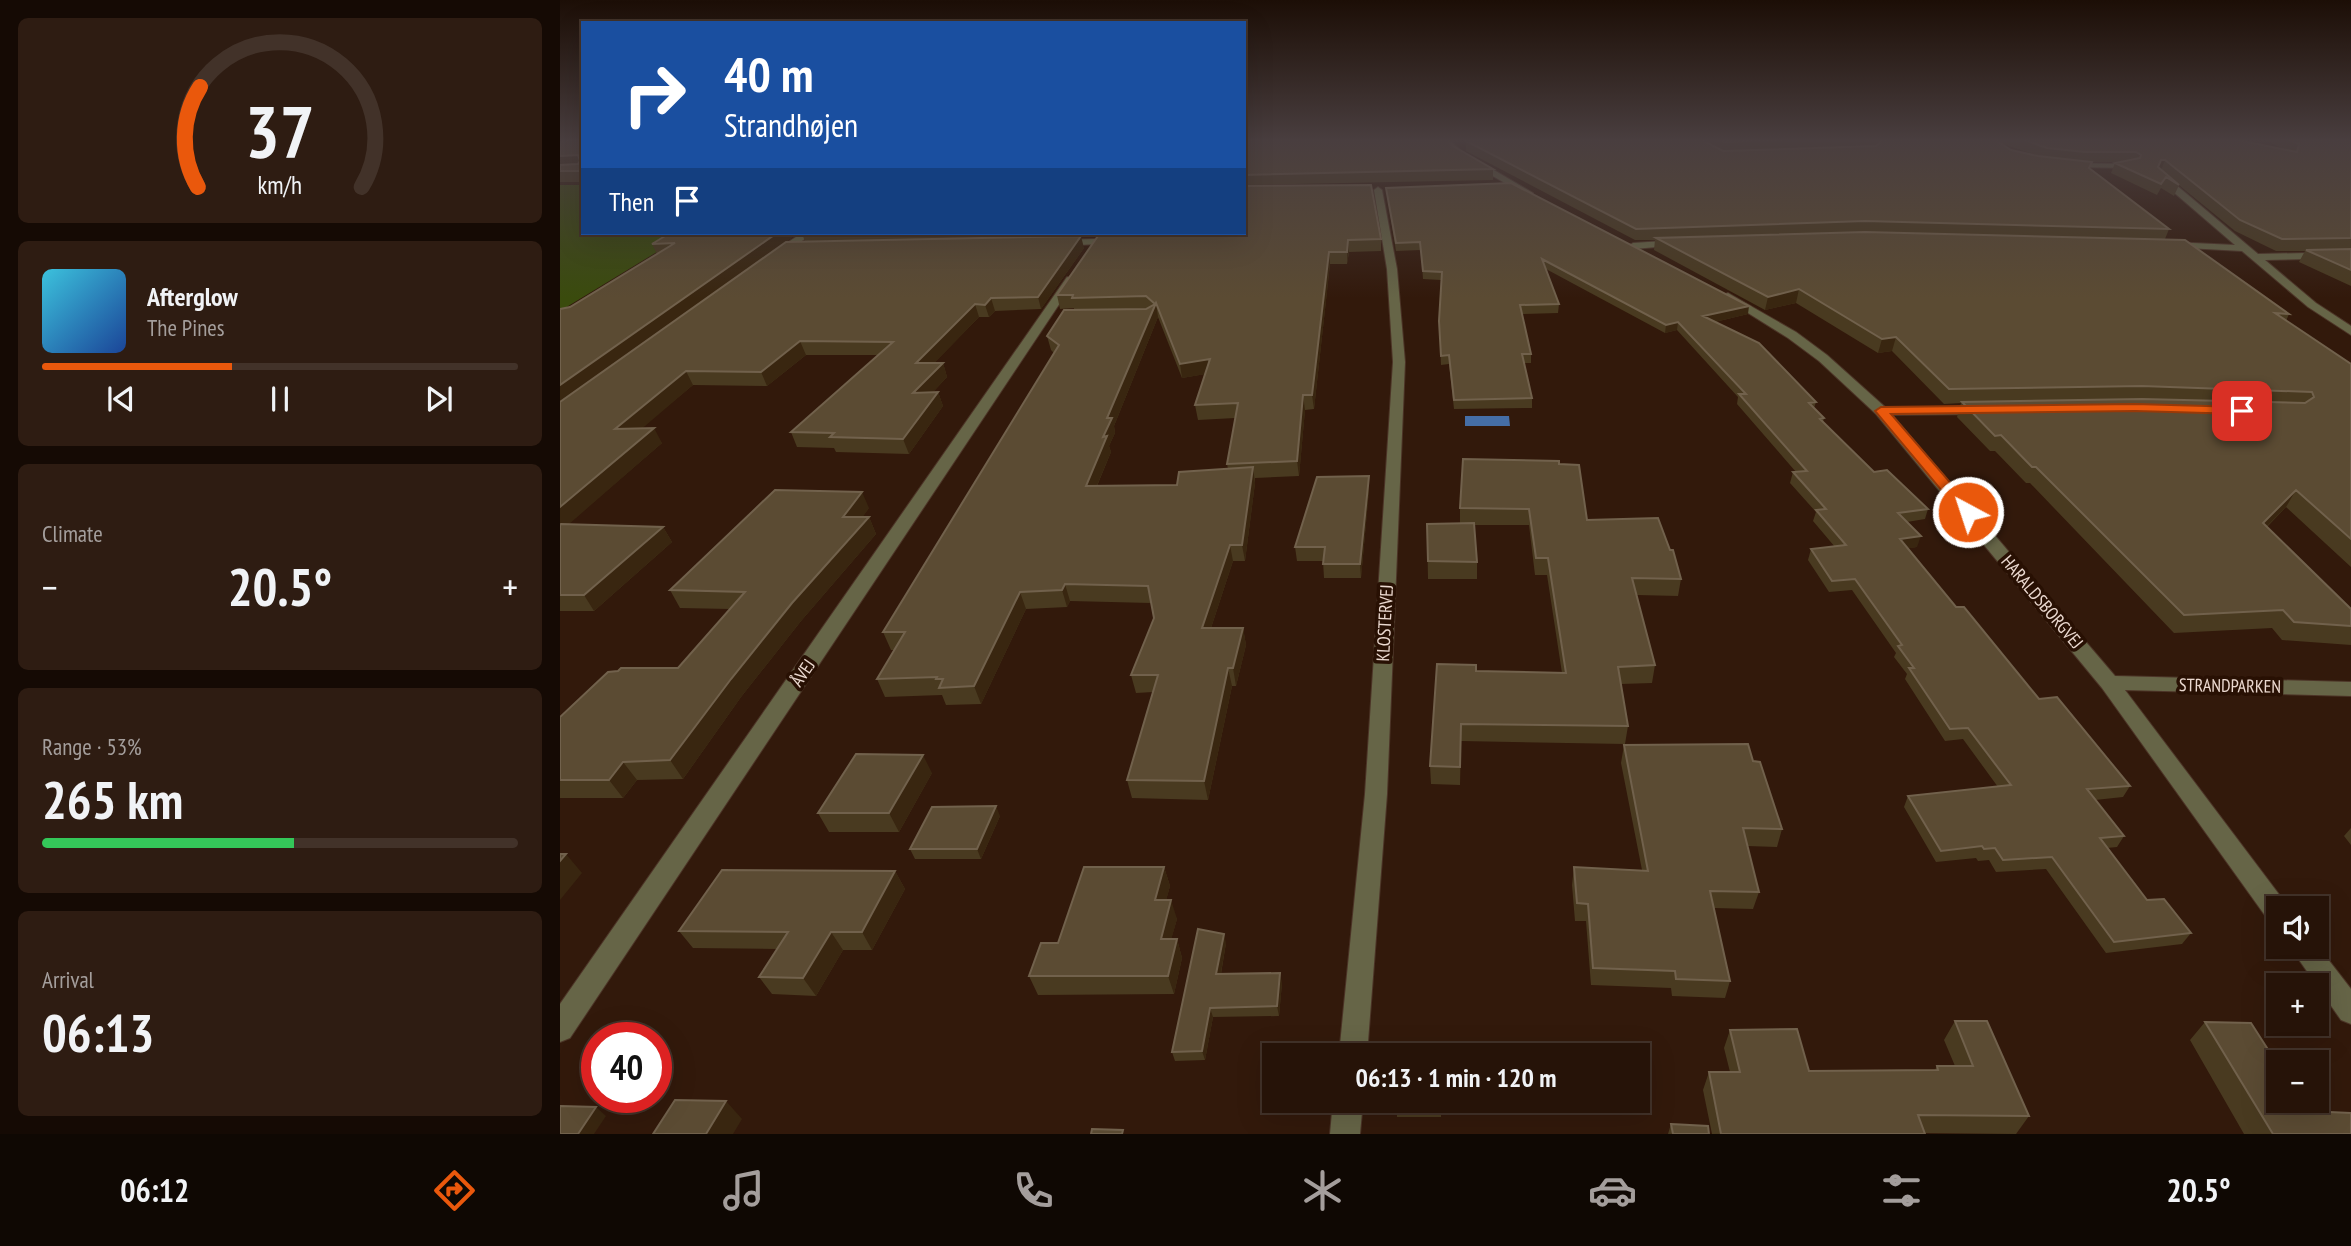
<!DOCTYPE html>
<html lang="en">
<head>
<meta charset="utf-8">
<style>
	body { margin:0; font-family:"PT Sans Narrow",sans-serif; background:#2e1c12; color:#f1f3f6; height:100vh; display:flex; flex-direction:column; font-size:26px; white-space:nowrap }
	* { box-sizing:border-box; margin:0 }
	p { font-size:23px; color:#a49e9c }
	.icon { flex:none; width:38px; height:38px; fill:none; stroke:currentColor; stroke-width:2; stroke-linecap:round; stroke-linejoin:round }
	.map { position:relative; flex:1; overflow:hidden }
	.side { display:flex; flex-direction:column; gap:18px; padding:18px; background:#150a04; width:560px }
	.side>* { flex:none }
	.top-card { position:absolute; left:21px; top:21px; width:665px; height:214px; border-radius:0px; box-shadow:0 7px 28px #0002,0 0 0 2px #423229; background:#1a4fa0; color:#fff; overflow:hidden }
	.controls { position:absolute; left:1706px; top:896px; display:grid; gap:14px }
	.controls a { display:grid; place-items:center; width:63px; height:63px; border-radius:0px; background:#261308; box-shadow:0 7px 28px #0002,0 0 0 2px #423229; font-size:35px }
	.speed { position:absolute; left:21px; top:1022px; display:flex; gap:14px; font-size:35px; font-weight:700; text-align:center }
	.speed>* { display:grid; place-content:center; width:91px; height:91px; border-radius:50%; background:#261308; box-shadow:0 7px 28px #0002,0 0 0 2px #423229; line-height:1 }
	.speed .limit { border:10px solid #d22; background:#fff; color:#111 }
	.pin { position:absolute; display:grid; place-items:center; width:60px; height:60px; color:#fff; margin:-30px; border-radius:14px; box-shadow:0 4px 10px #0006 }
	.me { position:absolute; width:77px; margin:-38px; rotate:320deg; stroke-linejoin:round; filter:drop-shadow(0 0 5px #0008) }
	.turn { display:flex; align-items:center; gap:24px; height:147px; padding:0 28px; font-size:32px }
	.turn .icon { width:91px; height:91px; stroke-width:2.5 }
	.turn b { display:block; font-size:49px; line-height:60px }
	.then { display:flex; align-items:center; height:66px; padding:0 28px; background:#0003; gap:14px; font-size:26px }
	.big { font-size:52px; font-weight:600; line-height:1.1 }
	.side .tile { flex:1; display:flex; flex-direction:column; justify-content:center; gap:10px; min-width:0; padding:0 24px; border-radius:10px; background:#2e1c12 }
	.side .dial { align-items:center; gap:0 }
	.dial svg { height:182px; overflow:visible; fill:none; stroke:#423229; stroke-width:7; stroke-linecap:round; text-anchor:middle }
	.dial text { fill:#f1f3f6; stroke:none }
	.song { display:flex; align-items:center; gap:21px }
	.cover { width:84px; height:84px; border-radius:10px; background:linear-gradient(135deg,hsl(190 70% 55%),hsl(220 70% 35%)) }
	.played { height:7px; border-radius:4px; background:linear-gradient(90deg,#ea580c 40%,#423229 40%) }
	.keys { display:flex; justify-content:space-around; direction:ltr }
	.heat { display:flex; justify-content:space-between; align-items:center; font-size:38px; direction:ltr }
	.charge { height:10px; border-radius:5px; background:linear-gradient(90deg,#34c759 53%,#423229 0) }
	.trip { position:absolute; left:702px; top:1043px; width:388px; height:70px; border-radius:0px; background:#261308; box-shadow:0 7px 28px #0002,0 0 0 2px #423229; font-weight:600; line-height:70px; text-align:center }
	.menu { display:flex; height:112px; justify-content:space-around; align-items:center; background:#0f0803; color:#a49e9c }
	.menu .icon { width:49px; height:49px }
	.menu .selected { color:#ea580c }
	.menu b { font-size:32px; color:#f1f3f6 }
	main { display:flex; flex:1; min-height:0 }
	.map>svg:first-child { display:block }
	.green { fill:#3a4b0d }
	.water { fill:#456ea6 }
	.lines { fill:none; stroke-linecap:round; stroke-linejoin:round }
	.minor-casing { stroke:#4c3427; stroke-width:2 }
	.minor { fill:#666547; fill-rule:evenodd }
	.wall { fill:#493a20; fill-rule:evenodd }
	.shaded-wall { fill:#392610 }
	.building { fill:#5b4b33; stroke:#71614c; stroke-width:2 }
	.route { fill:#ea580c; stroke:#983908; stroke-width:2 }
	.labels { text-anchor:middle; stroke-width:7; stroke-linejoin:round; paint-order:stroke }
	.street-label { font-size:18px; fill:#ebd9d0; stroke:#281003 }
</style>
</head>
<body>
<main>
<section class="side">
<div class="tile dial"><svg viewBox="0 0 100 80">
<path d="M14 69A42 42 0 1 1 86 69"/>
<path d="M14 69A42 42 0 0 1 15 25" stroke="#ea580c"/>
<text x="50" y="56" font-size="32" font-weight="700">37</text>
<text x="50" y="72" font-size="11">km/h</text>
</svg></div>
<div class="tile">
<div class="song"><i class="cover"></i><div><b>Afterglow</b><p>The Pines</p></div></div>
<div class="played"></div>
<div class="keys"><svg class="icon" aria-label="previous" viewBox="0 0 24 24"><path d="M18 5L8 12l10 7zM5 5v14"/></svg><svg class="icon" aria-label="pause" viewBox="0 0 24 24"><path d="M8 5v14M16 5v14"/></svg><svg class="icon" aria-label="next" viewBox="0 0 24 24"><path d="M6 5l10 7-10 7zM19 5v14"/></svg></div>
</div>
<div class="tile"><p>Climate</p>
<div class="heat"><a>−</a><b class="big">20.5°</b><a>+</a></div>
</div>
<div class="tile"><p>Range · 53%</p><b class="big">265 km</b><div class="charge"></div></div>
<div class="tile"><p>Arrival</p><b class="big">06:13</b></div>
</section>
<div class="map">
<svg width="1791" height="1134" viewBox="0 0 1791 1134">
	<rect width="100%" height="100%" fill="#32190b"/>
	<path class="green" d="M0,185H23V233H128L0,311Z"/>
	<path class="water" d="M905,416H949L950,426H905Z"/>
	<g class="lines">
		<g class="minor-casing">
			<path id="minor" d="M881,139H889L900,150L973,193L966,195L894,154Z
				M1510,163L1571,164L1575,166L1571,168L1507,167Z
				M1596,173H1602L1698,254L1791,252V258L1705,260L1756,303L1791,326V335L1748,307L1682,251L1608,247V243L1612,242L1675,245L1596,177Z
				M818,187L822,190L837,269L845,362L827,794L807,1055H779L805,794L833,362L827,269L814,190Z
				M242,233H253L221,256H213V252Z
				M535,239L540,242L539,244L500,246L495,243L500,240Z
				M1118,240L1123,243L1122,245L1073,249L1068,246L1073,243Z
				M507,277L516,279L10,1038L0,1042V1004Z
				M1168,293L1236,332L1267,355L1325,407H1426V413L1421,414L1332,415L1555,676L1791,682V696L1565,690L1727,905L1729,908H1718V924L1709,921L1542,688L1316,414L1259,361L1228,338L1164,298L1162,296Z
				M1757,945L1791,989V1024L1781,1020L1730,947Z
				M773,1101H803L800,1134H770Z"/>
		</g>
		<use href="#minor" class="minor"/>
	</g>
	<path class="wall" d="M23,139V182H0V142Z
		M684,139L893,146L933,169V180L684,185Z
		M893,139H1673L1725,150L1704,139H1791V286L1739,262L1745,251H1716L1675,231L1609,177L1619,185L1614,196L1601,188L1597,195L1551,173L1555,163L1561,162H1526H1532L1530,168L1609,229L1605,239L1729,314L1726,321L1791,364V567L1726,507L1707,527L1791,609V645L1722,640L1712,628L1614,633L1470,483H1466L1435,451H1430L1397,417L1401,403L1384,404L1332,351L1318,353L1236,303L1205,310L1094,250L1095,240H1075L906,151V141L910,140L895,141ZM1440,143L1479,156L1451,150Z
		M826,188L1188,314L1155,322L1256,402L1254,408L1264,418L1263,422L1314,472L1368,509L1365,519L1347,522L1357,547L1348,548L1396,607L1479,699L1570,786L1563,797L1535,800L1564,836L1557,847L1547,848L1587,900L1631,933L1622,944L1546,953L1486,869L1436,872L1429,860L1418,861L1416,858L1376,862L1344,807L1348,796L1438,787L1403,739L1385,741L1345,679L1347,674L1334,657L1336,653L1292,590L1269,592L1248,560L1251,549L1275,547L1253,521L1256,512L1230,483L1233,472H1236L1177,404L1178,397L1117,330L1105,333L986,269L999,304L998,313L962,314L971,354V363H964L972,398V408L894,409L889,364L881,365L879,321L881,280L863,279L861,250L836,251Z
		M238,233L180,275L245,242L242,233H520L517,236L524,248L481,309L435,311L429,317H419L374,363H383L387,377L373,392H378L383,406L349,454L276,452L274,448L237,447L231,432L318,355H246L207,386L133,385L81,428L102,443L8,524L103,527L112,542L34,611H0V309L10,307L97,254L92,244Z
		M540,233L821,239V251L789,252L787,264H770L754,409L745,410L739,476L695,478V483L685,561H673L651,628H683L686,645L676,686H672L648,800L572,798L567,780L593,692L576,693L571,675L594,618L591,603L510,601L507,607L466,609L421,704L386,705L382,695L325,697L317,679L334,650H331L323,632L494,353L491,350L487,336L514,310V308L500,309L497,295ZM598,317L622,378L645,374L635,405L638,420L675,418L667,464L668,469L617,485L537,486L551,452L549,446L555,433L554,426Z
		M999,464L1027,520L1121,579L1118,596L1077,595L1095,665L1092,683L1061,684L1068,726L1065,744L901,741L900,785L871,784L870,766L916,671L1002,673L987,575H975L969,525H914L917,562V579H868L867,524L900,523V508Z
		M809,490L801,578H764L763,561H737L735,547Z
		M309,508L302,517H309L316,534L241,621L181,697L123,779L77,780L63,798H0V717L118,668L170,609L120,608L110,590Z
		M1064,745L1193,761L1222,829L1217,847L1187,846L1199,892L1193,909L1154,908L1170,981L1165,998L1112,996L1111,988L1031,985L1026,921H1015L1012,885L1014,867L1082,870L1061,763Z
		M372,773L339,832H269L258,813Z
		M440,816L421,859H355L350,849Z
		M1791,828V845L1784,836Z
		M604,867L610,886L606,900L617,919L611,939H617L622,958L614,994L478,995L469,976L498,943Z
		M335,871L345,889L312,950H283L256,996L212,994L199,977L217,949L133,948L119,931Z
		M666,943L661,974L722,983L719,1016L653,1017L645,1060L615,1061L612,1052Z
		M1395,1021L1469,1116L1456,1134L1364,1133V1134H1152L1143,1090L1149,1072H1170L1164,1048L1170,1030L1249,1071L1375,1070L1377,1066H1395L1384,1040Z
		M1645,1022L1748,1111L1791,1134H1684L1630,1040Z
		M837,1101H881V1117H837Z
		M1111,1124L1149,1134H1108Z"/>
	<path class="shaded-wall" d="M895,139H926L895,141Z
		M18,155L23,165L0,167V156Z
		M1601,160H1605L1601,170L1597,171Z
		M217,233H238L0,405V385Z
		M521,236L524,248L481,309L478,297Z
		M788,240L789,252L787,264V252Z
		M769,252L770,264L754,409L752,395Z
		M1239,289L1236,303L1205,310L1208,297Z
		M431,298L435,311L429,317L425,305Z
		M596,303L598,317L554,426L555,433L549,446L551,452L530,502L526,486L547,418Z
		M415,304L419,317L361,377L356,363Z
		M1189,306L1188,314L1142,325L1143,316Z
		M1118,322L1117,330L1105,333L1106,325Z
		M1336,337L1332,351L1318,353L1322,339Z
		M240,341L246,355L207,386L201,372Z
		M650,359L652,373L622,378L620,364Z
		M383,363L387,377L359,407L353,393Z
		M126,371L133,385L64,444L55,429Z
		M378,392L383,406L349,454L343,439Z
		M743,395L745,410L739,476L737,461Z
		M94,428L102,443L0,532V507Z
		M693,467L695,483L685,561L682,545Z
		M809,476V490L801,578L800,564Z
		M1736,490L1726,507L1693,540L1703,523Z
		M302,492L309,508L291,534L283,517Z
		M309,517L316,534L241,621L181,697L123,779L110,760L171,679L232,603Z
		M103,527L112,542L34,611L24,595Z
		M1361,536L1357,547L1337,550L1340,539Z
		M670,545L673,561L645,646L642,628Z
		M505,584L510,601L507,607L502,590Z
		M460,592L466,609L421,704L414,686Z
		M683,628L686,645L676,686L673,668Z
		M668,668L672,686L648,800L644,781Z
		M363,755L372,773L339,832L329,813Z
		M63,762L77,780L63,798L49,780Z
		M436,806L440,816L421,859L417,849Z
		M6,854L22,873L0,900V861Z
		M604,867L610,886L601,919L595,900Z
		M335,871L345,889L312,950L302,932Z
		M611,900L617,919L606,958L601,939Z
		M271,932L283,950L256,996L243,978Z
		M664,934L666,943L659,984L656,974Z
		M617,939L622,958L614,994L608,976Z
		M720,973L722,983L719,1016L717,1006Z
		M650,1008L653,1017L645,1060L642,1051Z
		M166,1101L182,1119L173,1134H146Z
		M36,1107L46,1116L34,1134H18Z"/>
	<path class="building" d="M16,139H23V171H0V165L18,164L20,161L18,155L0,156V142Z
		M684,139H886L893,146L933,169L684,175Z
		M918,139H1140L1163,151L1316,146L1323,140L1321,139H1434L1451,150L1478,156L1532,162L1529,168L1609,229L1305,221L1076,229L906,141Z
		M1160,139H1230L1164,142Z
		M1462,139H1673L1737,152L1739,144L1729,139H1791V238L1722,239L1680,220L1605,160H1601L1598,167L1619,185L1606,177L1601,184L1555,163L1580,158L1581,155L1576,152H1525L1487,148Z
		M951,183L1189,306L1143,316L1199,343L1256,402L1249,403L1264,418L1260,419L1314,472L1327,470L1368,509L1338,513L1361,536L1340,539L1396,607H1404L1479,699L1497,697L1570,786L1527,789L1564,836L1540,838L1587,900L1604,899L1631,933L1554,942L1492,857L1443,860L1435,848L1424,849L1422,846L1381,851L1348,796L1451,785L1408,728L1390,729L1349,668H1354L1338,646L1342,645L1295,579L1272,581L1251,549L1286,545L1256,510L1266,509L1233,472L1247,471L1179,394H1186L1118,322L1106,325L982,259L999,304L960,305L971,354H962L972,398L894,400L889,355L881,356L879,321L882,272L863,271L860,242L836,243L826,188Z
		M811,185L821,239L788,240L787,252H769L752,395H743L737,461L667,464L678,403L635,405L650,359L620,364L596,303L547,418H552L543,437L547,436L526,486L617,485L619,472L693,467L682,545H670L642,628H683L673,668H668L644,781L567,780L598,675H571L594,618L588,586L505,584L502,590L460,592L414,686L379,688L383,679H376L377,677L317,679L345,632H323L499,345L487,336L504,310L586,309L595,304L586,296L512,298L513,295H497L540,233H684V186Z
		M1305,232L1625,240L1729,314L1715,313L1791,364V539L1736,490L1703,523L1791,609V626L1734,622L1723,610L1624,615L1476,467H1472L1441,435L1435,436L1402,402L1582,399L1745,403L1754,397L1752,392L1582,386L1389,389L1336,337L1322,339L1239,289L1208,297L1096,238Z
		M110,233H217L0,385V309L10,307L115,243L92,244Z
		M521,236L478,297L431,298L425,305L415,304L356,363H383L353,393L378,392L343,439L270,437L274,433L231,432L333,342L240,341L201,372L126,371L55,429L94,428L0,507V402L226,242Z
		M1791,249V270L1746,250Z
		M903,459L999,461V464L1019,465L1027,520L1098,518L1110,550H1113L1121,579L1072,578L1095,665L1058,667L1068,726L901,724L900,767L870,766L877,664L916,665V671L1006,673L988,558H976L969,509L900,508Z
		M809,476L800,564H763L765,547H735L757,477Z
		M215,490L302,492L283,517H309L232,603L171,679L110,760L63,762L49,780H0V717L48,672L58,671L61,668H118L185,592L110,590Z
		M914,523L917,562L868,561L867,524Z
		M1,524L103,527L24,595H0V525Z
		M1188,744L1193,761L1200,762L1222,829L1183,828L1199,892L1150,891L1170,981L1116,979L1115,971L1033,968L1028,904L1017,903L1014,867L1088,871L1064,745Z
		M296,754L363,755L329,813H258Z
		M436,806L417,849H350L372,807Z
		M0,854H6L0,861Z
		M524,867H604L595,900H611L601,939H617L608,976H469L481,943H498Z
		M162,870L335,871L302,932H271L243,978L199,977L228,932L119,931Z
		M638,929L664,934L656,974L720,973L717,1006L650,1008L642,1051L612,1052Z
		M1395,1021H1427L1469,1116L1358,1115L1365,1134H1161L1149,1072H1180L1170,1030L1237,1029L1249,1071L1378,1070L1377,1066H1413Z
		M1645,1022L1691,1023L1718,1065V1101H1741L1748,1111L1791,1113V1134H1713Z
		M115,1100L166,1101L146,1134H93Z
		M837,1101H881L880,1108H836Z
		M0,1106L36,1107L18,1134H0Z
		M1111,1124L1148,1126L1149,1134H1113Z
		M532,1129L563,1130L562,1134H531Z"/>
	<linearGradient id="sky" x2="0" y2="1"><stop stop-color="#1c0e06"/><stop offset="0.47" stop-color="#493e3f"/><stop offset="1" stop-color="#493e3f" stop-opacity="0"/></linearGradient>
	<rect width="1791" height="298" fill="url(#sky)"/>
	<path class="route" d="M1575,404L1682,407L1689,411L1682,414L1575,411L1331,414L1413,509L1415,512L1408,517L1403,516L1315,411L1321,407Z"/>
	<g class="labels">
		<g class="street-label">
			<text transform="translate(1482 602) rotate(50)" y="6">HARALDSBORGVEJ</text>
			<text transform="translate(825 623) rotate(-87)" y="6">KLOSTERVEJ</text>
			<text transform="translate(243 673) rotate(-56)" y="6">ÅVEJ</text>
			<text transform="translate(1670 686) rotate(1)" y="6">STRANDPARKEN</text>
		</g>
	</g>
</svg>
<div class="controls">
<a><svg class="icon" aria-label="sound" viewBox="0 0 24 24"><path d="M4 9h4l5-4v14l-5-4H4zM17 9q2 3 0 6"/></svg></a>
<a>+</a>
<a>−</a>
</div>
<div class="speed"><div class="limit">40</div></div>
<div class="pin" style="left:1682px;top:411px;background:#d93025"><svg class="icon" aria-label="arrive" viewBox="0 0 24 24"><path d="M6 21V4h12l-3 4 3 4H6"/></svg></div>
<svg class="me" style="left:1408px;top:512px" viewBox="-20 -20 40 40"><circle r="17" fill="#ea580c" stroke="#fff" stroke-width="3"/><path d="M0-11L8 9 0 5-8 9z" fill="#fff"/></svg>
<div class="trip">06:13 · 1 min · 120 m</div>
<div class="top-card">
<div class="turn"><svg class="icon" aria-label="right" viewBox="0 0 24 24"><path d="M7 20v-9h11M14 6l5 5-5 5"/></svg><div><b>40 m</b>Strandhøjen</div></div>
<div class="then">Then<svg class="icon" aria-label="arrive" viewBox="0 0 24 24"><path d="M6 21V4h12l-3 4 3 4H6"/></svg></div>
</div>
</div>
</main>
<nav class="menu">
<b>06:12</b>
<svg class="icon selected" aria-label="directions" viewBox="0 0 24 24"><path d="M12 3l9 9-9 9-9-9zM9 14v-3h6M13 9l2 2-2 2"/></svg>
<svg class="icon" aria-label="music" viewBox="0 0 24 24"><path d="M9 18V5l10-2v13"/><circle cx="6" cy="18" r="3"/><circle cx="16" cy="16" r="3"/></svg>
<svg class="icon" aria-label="phone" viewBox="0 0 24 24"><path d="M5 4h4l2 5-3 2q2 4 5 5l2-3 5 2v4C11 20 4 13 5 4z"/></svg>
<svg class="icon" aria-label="climate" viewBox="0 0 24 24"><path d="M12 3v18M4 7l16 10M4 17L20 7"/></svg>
<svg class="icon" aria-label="car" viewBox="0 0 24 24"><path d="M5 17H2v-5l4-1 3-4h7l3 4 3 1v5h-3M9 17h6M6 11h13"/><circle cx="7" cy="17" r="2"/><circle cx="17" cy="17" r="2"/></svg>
<svg class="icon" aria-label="filters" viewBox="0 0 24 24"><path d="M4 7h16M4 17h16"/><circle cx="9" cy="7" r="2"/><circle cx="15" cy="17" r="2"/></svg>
<b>20.5°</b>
</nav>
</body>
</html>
